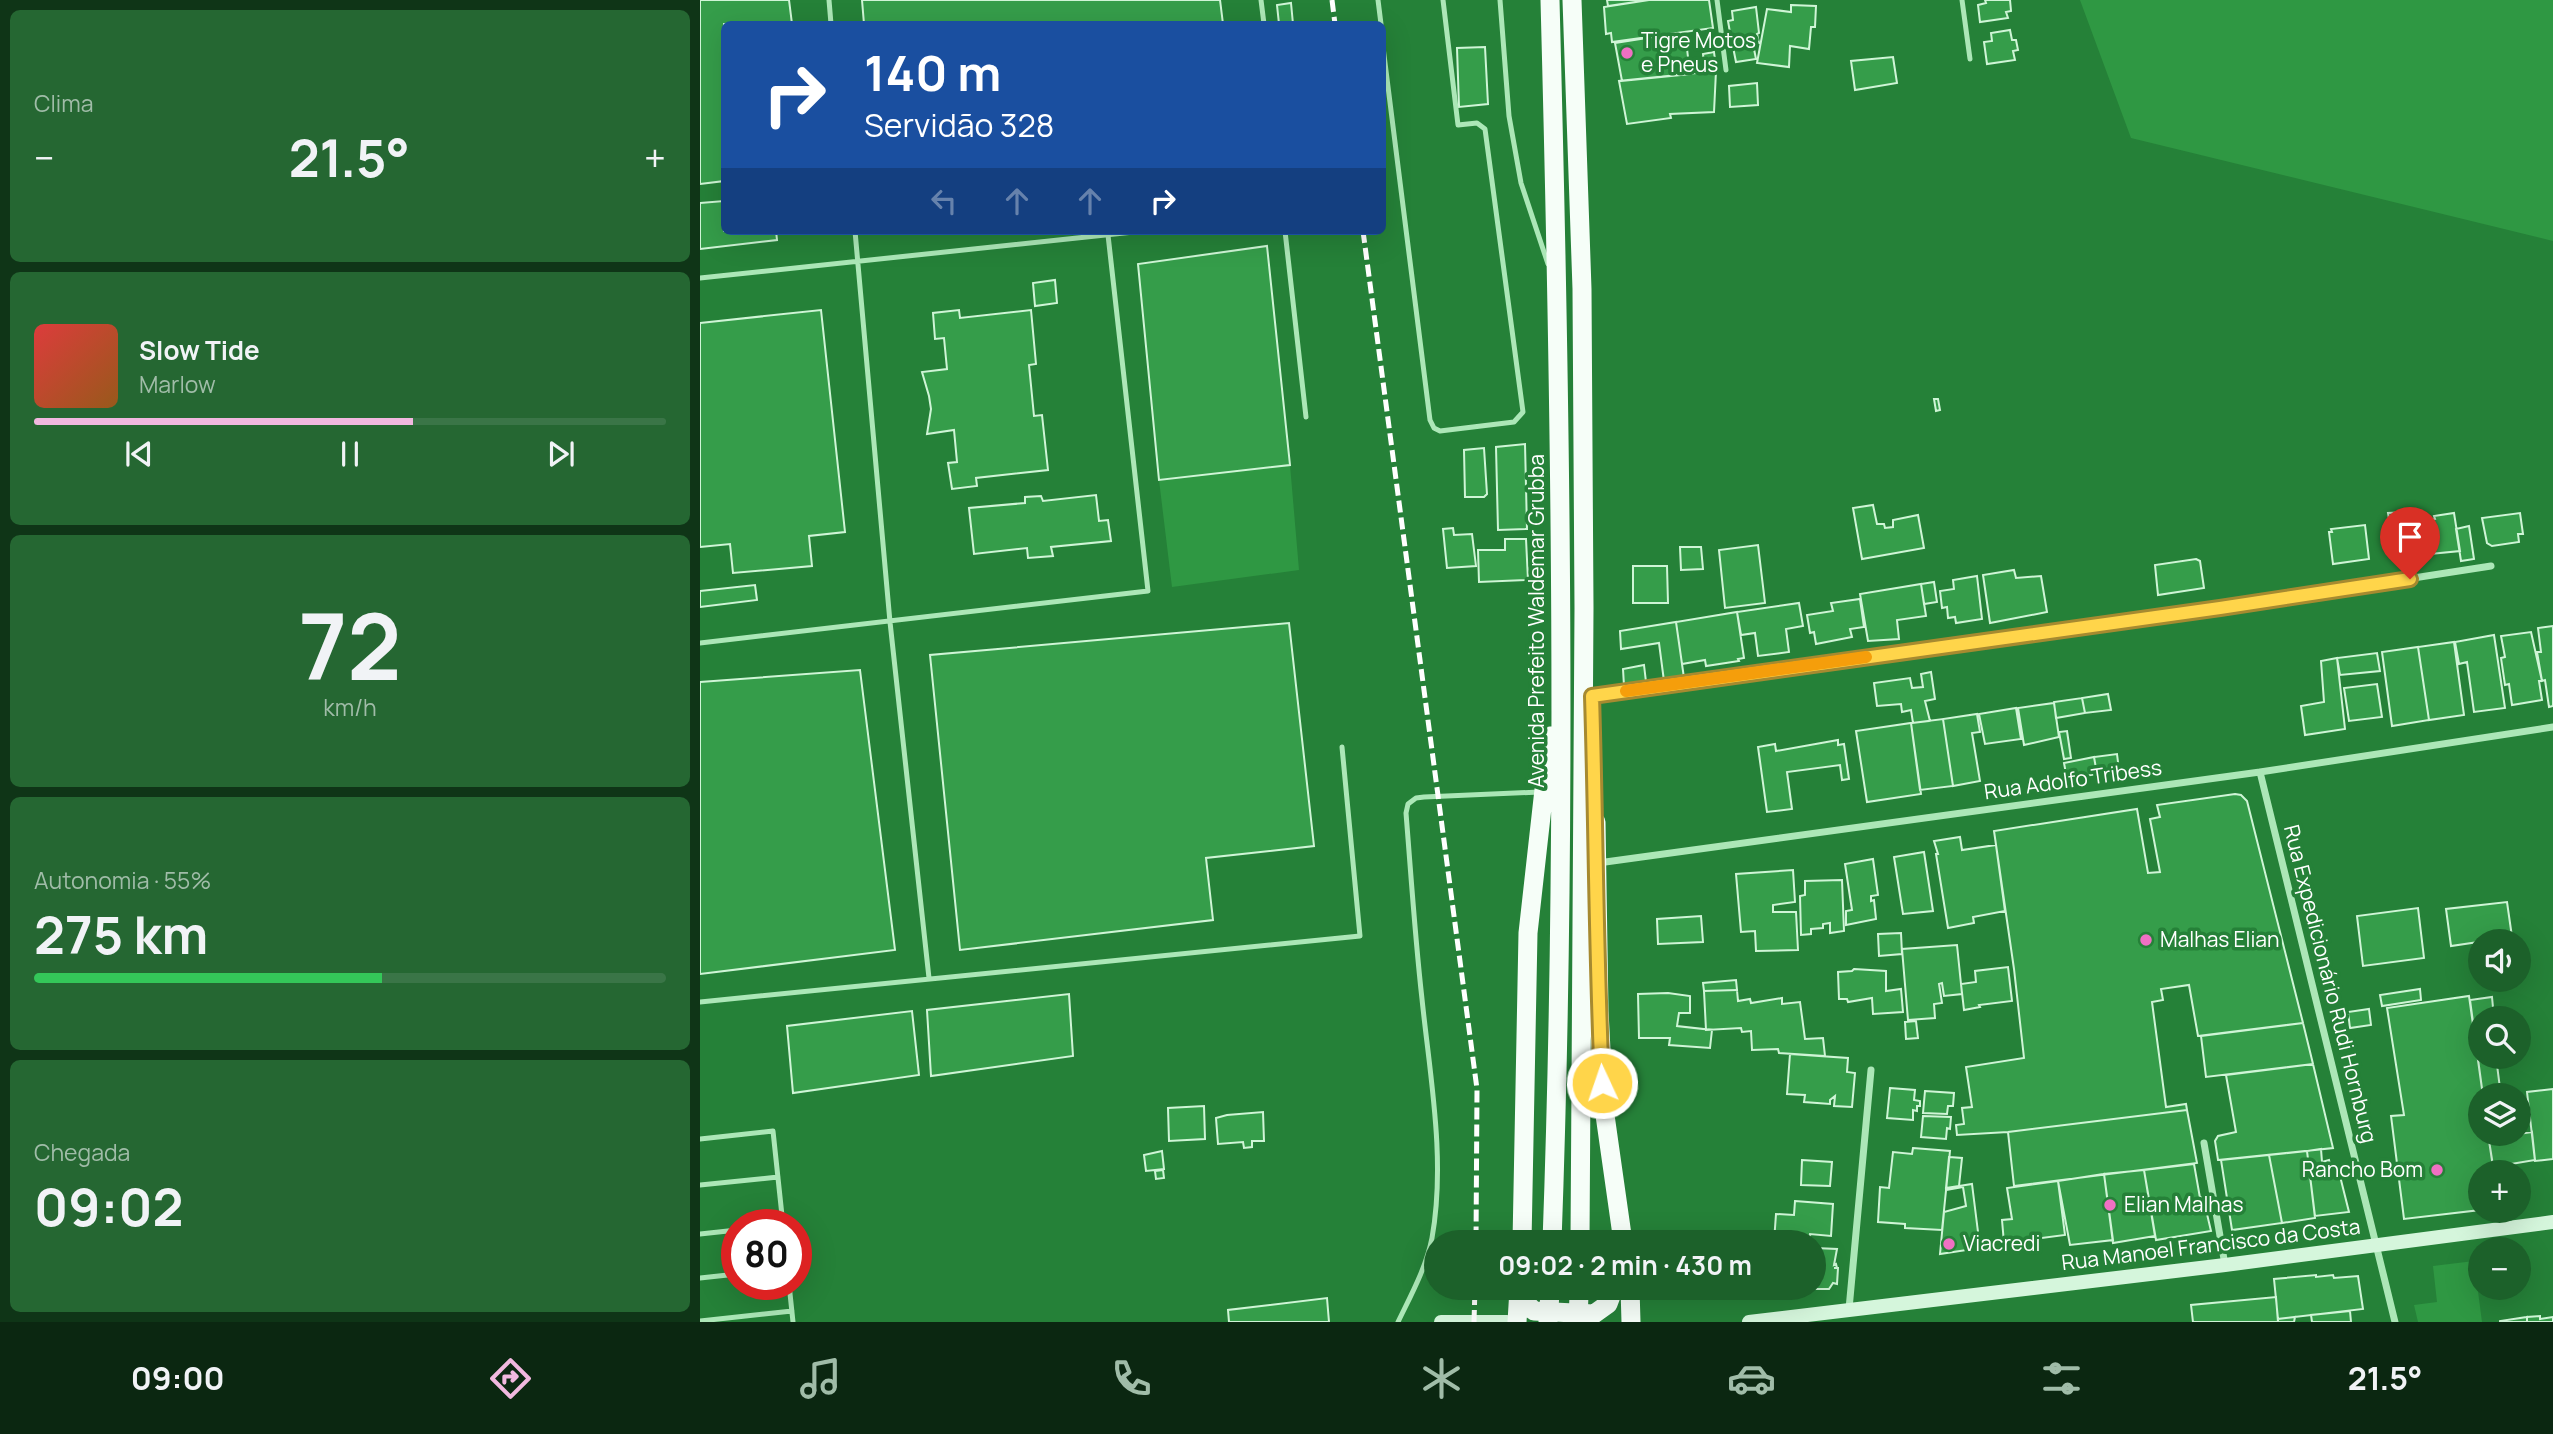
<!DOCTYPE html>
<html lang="pt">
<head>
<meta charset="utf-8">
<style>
	body { margin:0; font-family:Manrope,sans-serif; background:#256732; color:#f1f3f6; height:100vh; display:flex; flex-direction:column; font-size:26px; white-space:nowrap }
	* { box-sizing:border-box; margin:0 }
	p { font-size:23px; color:#a0bca8 }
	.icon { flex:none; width:38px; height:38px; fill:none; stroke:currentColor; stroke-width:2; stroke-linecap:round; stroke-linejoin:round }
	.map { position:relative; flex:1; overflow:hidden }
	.drawer { display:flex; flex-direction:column; gap:10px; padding:10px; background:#0f3517; width:700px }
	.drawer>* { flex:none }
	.hud { position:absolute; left:21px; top:21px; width:665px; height:214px; border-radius:10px; box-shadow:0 7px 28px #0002; background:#1a4fa0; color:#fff; overflow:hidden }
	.fabs { position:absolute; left:1768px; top:929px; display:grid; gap:14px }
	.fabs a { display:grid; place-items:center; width:63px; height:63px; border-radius:50%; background:#1c612a; box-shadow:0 7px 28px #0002; font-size:35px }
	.speed { position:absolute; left:21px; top:1209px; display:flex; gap:14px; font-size:35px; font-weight:700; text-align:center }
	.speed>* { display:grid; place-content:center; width:91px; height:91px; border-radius:50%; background:#1c612a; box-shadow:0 7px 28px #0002; line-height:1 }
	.speed .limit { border:10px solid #d22; background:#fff; color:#111 }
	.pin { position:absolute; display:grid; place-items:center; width:60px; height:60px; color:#fff; margin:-72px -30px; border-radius:50% 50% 50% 0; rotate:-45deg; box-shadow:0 0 7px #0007 }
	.pin .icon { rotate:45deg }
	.me { position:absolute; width:77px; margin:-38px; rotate:357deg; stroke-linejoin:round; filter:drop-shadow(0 0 5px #0008) }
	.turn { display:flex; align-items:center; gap:24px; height:147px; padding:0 28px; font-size:32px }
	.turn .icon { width:91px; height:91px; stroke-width:2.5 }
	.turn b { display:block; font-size:49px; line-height:60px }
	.lanes { display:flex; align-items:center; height:66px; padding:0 28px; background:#0003; justify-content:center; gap:35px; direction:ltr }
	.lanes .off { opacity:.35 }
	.big { font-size:52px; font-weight:700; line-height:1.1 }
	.drawer .widget { flex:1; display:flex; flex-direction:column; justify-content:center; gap:10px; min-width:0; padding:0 24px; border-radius:10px; background:#256732 }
	.drawer .dial { align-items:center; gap:0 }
	.dial b { font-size:91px; line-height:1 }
	.song { display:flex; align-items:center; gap:21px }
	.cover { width:84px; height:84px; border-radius:10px; background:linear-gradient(135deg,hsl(0 70% 55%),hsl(30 70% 35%)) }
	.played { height:7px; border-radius:4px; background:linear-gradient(90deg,#f1b8df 60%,#3a7547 60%) }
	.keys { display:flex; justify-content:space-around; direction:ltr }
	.heat { display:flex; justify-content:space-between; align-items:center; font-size:38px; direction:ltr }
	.charge { height:10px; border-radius:5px; background:linear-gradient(90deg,#34c759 55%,#3a7547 0) }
	.trip { position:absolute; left:724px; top:1230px; width:402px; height:70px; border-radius:35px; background:#1c612a; box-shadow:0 7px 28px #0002; font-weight:700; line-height:70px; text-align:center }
	.dock { display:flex; height:112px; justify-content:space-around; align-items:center; background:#0b2711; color:#a0bca8 }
	.dock .icon { width:49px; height:49px }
	.dock .on { color:#f1b8df }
	.dock b { font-size:32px; color:#f1f3f6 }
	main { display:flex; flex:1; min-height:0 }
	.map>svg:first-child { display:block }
	.green { fill:#2f9843 }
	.building { fill:#359d4a; stroke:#cff5d6; stroke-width:2 }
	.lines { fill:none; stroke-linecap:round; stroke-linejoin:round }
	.service { stroke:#ace7b7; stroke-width:5 }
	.minor { stroke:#ace7b7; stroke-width:7 }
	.secondary { stroke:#d5f6dc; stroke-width:14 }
	.trunk { stroke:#f6fef8; stroke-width:19 }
	.rail { stroke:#fff; stroke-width:5; stroke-dasharray:12 5; stroke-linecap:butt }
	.trunk-bridge { stroke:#f6fef8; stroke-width:19 }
	.route-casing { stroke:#a68a30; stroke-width:18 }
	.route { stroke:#ffd54a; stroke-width:12 }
	.slow { stroke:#f59e0b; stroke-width:12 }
	.poi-dot { fill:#f070c3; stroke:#258138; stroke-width:2.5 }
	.labels { text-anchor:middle; stroke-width:7; stroke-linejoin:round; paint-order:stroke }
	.poi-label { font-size:21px; fill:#fff; stroke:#258138; text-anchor:start }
	.street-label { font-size:21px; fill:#fff; stroke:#258138 }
</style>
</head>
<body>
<main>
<section class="drawer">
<div class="widget"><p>Clima</p>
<div class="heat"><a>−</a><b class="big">21.5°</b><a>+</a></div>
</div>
<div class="widget">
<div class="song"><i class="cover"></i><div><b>Slow Tide</b><p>Marlow</p></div></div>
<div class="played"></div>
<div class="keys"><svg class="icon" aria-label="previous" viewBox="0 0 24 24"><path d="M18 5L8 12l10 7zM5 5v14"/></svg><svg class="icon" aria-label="pause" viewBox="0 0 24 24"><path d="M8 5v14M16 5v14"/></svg><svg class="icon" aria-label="next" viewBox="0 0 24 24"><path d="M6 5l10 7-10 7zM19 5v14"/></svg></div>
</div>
<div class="widget dial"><b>72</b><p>km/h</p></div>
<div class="widget"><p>Autonomia · 55%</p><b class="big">275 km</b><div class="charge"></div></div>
<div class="widget"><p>Chegada</p><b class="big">09:02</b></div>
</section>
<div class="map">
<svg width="1853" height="1322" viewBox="0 0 1853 1322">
	<rect width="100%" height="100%" fill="#258138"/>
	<path class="green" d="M1380,0H1853V241L1431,138Z
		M590,465L599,570L472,587L459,480Z
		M1774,1261L1782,1322H1718L1714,1305L1737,1302L1733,1266Z"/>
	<path class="building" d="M0,0H89L92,24H24V181L0,184Z
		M162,0H520L523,24H164Z
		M907,0H949L908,6Z
		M949,0H1009L1013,28L912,42L911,33L906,34L904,7Z
		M1285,0H1310L1311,11L1306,12L1308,18L1280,22L1278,5L1286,3Z
		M591,3L593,24H579L577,5Z
		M1091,5L1116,6L1115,27H1111L1109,49L1090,46L1089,67L1057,63L1067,9L1091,12Z
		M1056,7L1059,33L1057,34L1059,43L1053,44L1056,59L1036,62L1033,47L1037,46L1036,44H1032L1028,21L1033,20L1032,11Z
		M1310,30L1312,40H1316L1318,50L1313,51L1315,60L1287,64L1284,42L1292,41L1291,33Z
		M985,32L990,74L922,81L915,43Z
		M785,47L788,104L759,107L757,48Z
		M1014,52L1015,60L1004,62L1003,54Z
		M1193,57L1197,83L1155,90L1151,61Z
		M1016,71L1014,112L970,114L971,118L927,124L919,81Z
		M1057,83L1058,105L1030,107L1029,86Z
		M24,201V231H76L77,240L0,249V203Z
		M567,246L590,465L459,480L438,264Z
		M355,280L357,303L335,306L333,283Z
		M121,310L145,532L109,536L112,566L33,573L30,544L0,547V323Z
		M259,310L260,318L331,310L336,364L329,365L334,416L342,415L348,470L276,478L277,486L252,489L248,463L257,462L254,430L227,434L231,409L229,396L222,372L247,369L244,338L235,339L233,313Z
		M1234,399H1238L1240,410L1236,411Z
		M825,444L827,529L798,530L796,447Z
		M784,448L787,494L784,497H765L764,450Z
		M396,495L399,521L408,520L411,541L351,547L353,556L328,558L327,548L274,554L269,508L325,503V497L341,496L343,501Z
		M1173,505L1177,524H1184L1185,528L1193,527V520L1218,515L1224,548L1162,559L1153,508Z
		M1708,512L1710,522L1735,519L1734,516L1754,513L1760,551L1720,555L1718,545L1694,550L1688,513Z
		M1820,513L1823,534H1818L1819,542L1792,546L1787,543L1782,518Z
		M1665,525L1669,559L1633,564L1629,532H1632L1631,529Z
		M1769,526L1774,559L1761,561L1756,529Z
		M753,528L754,535L772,534L776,566L747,568L743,529Z
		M805,539H826L828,580L779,582L778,550H805Z
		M1058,545L1065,603L1025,608L1019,550Z
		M980,547H1001L1003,569L981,570Z
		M1496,559L1500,561L1504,588L1458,595L1455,565Z
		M933,566H967L968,603H933Z
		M1314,570L1316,578L1341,576L1347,612L1290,623L1283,575Z
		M1277,576L1282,619L1256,623L1255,617L1248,618L1247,607L1242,608L1240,591L1254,589L1253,580Z
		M1234,582L1237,602L1224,604L1221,584Z
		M1221,584L1226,616L1197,620L1199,639L1168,641L1160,594Z
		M55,585L57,600L0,607V591Z
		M1160,599L1164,627L1150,629L1152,637L1116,644L1114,632L1110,633L1107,615L1133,611L1131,603Z
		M1099,603L1103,626L1086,629L1089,652L1058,656L1055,633L1041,635L1037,612Z
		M1037,612L1044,658L1038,659L1039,661L1006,666L1005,660L982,664L976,622Z
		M976,622L984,678L964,681L959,643L921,649L920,631Z
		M589,623L614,846L506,858L513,920L260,950L230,655Z
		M1853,626V706L1849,707L1845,680L1842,681L1837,652H1841L1838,628Z
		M1831,632L1842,681H1839L1842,700L1812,705L1809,684L1805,685L1801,658L1805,657L1801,636Z
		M1794,635L1805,708L1774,712L1767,662L1759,664L1755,642Z
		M1754,642L1764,715L1729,720L1718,647Z
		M1718,647L1729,720L1692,726L1682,652Z
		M1677,653L1680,671L1640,675L1637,658Z
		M1637,658L1645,729L1605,735L1601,706L1624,702L1621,661Z
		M944,665L946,682L924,686L923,669Z
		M160,670L195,950L0,974V682Z
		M1231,672L1235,699L1225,701L1230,721L1213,723L1211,710L1202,712L1201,704L1177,706L1174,683L1210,678L1212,688L1223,687L1221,674Z
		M1677,684L1682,717L1649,721L1644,688Z
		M1408,694L1411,710L1385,713L1382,698Z
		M1382,698L1385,713L1356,718L1354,702Z
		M1354,703L1359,737L1324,745L1318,708Z
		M1316,708L1321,739L1285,744L1279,714Z
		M1277,714L1280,732L1272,733L1280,781L1253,786L1243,719Z
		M1243,719L1253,786L1220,790L1211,723Z
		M1211,723L1221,794L1167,802L1156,731Z
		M1367,731L1371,758L1364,759L1359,732Z
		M1138,740V745L1144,744L1149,779L1142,780L1140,765L1087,772L1092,809L1067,812L1058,747L1075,744L1076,751Z
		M1417,754L1419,770L1397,774L1394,757Z
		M1394,757L1397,774L1367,779L1364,763Z
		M1535,794L1541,795L1547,801L1603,1023L1498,1036L1489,985L1461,989L1463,1000L1452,1002L1466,1107L1486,1104L1487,1110L1308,1132L1257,1135L1256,1125L1264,1124L1262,1108L1272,1107L1266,1067L1324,1058L1314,969L1294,831L1437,809L1448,873L1460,872L1450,819L1460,817L1457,805Z
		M1260,837L1262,850L1296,845L1305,911L1273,917L1274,923L1248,928L1236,854H1238L1234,841Z
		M1224,852L1233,911L1203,914L1194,857Z
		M1173,859L1178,895L1171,896V901L1174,900L1176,919L1146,925V911L1152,910L1145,864Z
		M1093,870L1095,902L1073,905V912H1096L1098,950L1056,951L1055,931L1041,932L1036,874Z
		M1142,880L1144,931L1130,933V923L1123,924V928L1111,929V934L1101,935L1100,896L1105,895V881Z
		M1807,902L1812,937L1751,946L1746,909Z
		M1718,908L1724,958L1663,966L1657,916Z
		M1001,916L1003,942L958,944L957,919Z
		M1201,933L1202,954L1179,956L1178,934Z
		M1257,945L1262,994L1244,996L1242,983L1239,984L1242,1003L1234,1004L1235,1018L1208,1020L1202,949Z
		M1308,967L1312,1001L1279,1005L1280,1007L1264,1010L1261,984L1276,982L1275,971Z
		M1154,969L1186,971V991L1201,989L1203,1012L1173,1014L1172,998L1148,1002L1147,999H1139L1138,972L1152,971Z
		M1036,980L1037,990L1004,991L1003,983Z
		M1720,989L1721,1000L1682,1006L1680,995Z
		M1037,990L1038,1001L1050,999L1051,1003L1082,998V1004L1100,1002L1105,1039L1123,1038L1125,1056L1079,1053L1078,1049L1052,1050L1051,1031L1042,1032L1041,1028L1006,1030L1004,991Z
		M968,993L990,996V1013H979L977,1026L1012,1030L1010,1048L969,1045L970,1038H939L938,994Z
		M369,994L373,1056L231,1076L227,1010Z
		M1769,996L1783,1096H1780V1134H1788L1794,1172H1780V1210L1704,1219L1691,1116L1704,1115L1687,1008Z
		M1792,997L1794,1018H1780V1057H1796L1801,1096H1783L1770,1000Z
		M1669,1009L1671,1025L1650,1028L1648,1012Z
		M212,1011L219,1075L93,1093L87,1026Z
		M1216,1021L1218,1038L1206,1039L1205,1022Z
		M1603,1023L1613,1064L1506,1077L1501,1036Z
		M1090,1054L1148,1058L1147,1072L1155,1073L1152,1107L1134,1106L1135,1096L1130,1100V1104L1104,1102L1105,1095L1087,1094Z
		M1613,1064L1633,1148L1518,1160L1515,1141L1518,1136L1536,1132L1526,1075Z
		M1190,1088L1215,1090L1214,1100L1220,1101V1106H1217V1111L1213,1110V1120L1187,1118Z
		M1853,1089V1159L1835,1161L1827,1092Z
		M1225,1091L1254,1093L1253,1106H1248L1247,1114L1223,1113Z
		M504,1106L505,1139L469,1141L468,1108Z
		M1487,1110L1497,1163L1314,1186L1308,1132Z
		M563,1112L564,1141H552V1147L544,1148L543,1142L518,1144L516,1118L527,1115Z
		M1223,1116L1251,1117L1250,1129L1247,1128L1246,1139L1221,1137Z
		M1832,1132L1835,1160L1793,1167L1788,1134L1812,1135Z
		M1213,1148L1250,1151L1242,1230L1205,1228V1224L1178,1222L1180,1187L1189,1188L1193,1152L1212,1154Z
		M1621,1149L1622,1162L1629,1160L1631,1169L1638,1168L1649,1212L1615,1216L1607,1151Z
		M462,1151L464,1169L446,1171L444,1155Z
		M1607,1151L1615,1218L1582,1223L1569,1155Z
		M1569,1155L1582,1223L1532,1230L1521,1160Z
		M1249,1157L1262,1158L1259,1186L1246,1188Z
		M1102,1160L1132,1162L1130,1186L1101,1185Z
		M1494,1164L1500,1198L1503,1197L1511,1231L1456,1240L1444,1170Z
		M463,1170L464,1178L456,1179L455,1171Z
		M1444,1170L1455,1236L1413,1243L1404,1174Z
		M1404,1174L1413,1240L1370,1245L1358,1181Z
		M1358,1181L1365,1235L1304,1243L1302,1220L1312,1219L1307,1188Z
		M1272,1184L1280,1248L1240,1254L1244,1212L1266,1206L1263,1187L1246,1190V1188Z
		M1095,1201L1133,1204L1131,1236L1110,1234L1109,1242H1074L1076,1214L1094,1215Z
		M1115,1248L1137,1249L1134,1265L1136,1264L1137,1268H1134H1138L1137,1284L1133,1283L1129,1289H1102L1115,1288Z
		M1616,1275V1277L1633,1275L1634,1278L1658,1276L1663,1309L1578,1319L1574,1279Z
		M1576,1297L1578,1322H1493L1491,1305Z
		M627,1298L629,1322H529L528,1310Z
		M1650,1311L1651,1322H1612L1611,1315Z
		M1840,1316V1319L1853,1317V1322H1827V1317Z
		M1595,1317L1594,1322H1578V1319Z
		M1827,1317V1322H1800V1321Z"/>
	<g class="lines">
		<path class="service" d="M129,0L131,24
			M561,0L564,24
			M678,0L681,24
			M800,0L809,116L821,183L848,264
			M1017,0L1026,70
			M1262,0L1270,59
			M682,39L730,420L734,428L740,431L814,422L823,412L785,129L777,123L758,125L743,0
			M155,231L190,622L229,978
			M585,231L606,417
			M0,278L443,231
			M0,643L448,591L408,235
			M0,1002L660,936L642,747
			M0,1139L73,1131L83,1225
			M0,1185L78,1177
			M0,1234L37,1230
			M0,1278L37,1274
			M89,1284L93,1322
			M0,1321L92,1311
			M698,1322C711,1295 726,1268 732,1238C746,1160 730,1077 722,999C715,937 711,875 706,813L708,804L716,798L724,797L839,792"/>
		<path class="minor" d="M892,696L1520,608L1791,566
			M1560,772L1695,1322
			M898,863L1560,772L1853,727
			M1504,1143L1525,1265
			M1149,1309L1171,1070"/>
		<path class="secondary" d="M741,1322H807
			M1049,1322L1525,1265L1853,1222"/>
		<path class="trunk" d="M850,0C861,414 867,829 852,1242
			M872,0L882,289L884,608L880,1242
			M896,822L899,1011L904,1108L923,1242
			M822,1242L828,933L850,736
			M930,1288L931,1322
			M819,1289L824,1301L834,1311L894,1314L908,1304L914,1288
			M817,1322L819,1289"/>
		<path class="rail" d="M632,0L635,24
			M663,231L777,1089L776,1242
			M774,1322L775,1288"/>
		<path class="trunk-bridge" d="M848,1322L850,1293
			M878,1322L879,1294"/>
	</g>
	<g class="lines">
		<g class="route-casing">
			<path id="route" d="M902,1083C896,954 896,825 892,696L1520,608L1710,579"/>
		</g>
		<use href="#route" class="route"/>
		<path class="slow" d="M926,691L1166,657"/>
	</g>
	<g class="poi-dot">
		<circle cx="927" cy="53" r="7"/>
		<circle cx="1446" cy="940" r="7"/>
		<circle cx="1737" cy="1170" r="7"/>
		<circle cx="1410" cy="1205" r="7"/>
		<circle cx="1249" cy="1244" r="7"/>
	</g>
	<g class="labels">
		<g class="poi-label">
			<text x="941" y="48">Tigre Motos<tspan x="941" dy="24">e Pneus</tspan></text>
			<text x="1460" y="947">Malhas Elian</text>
			<text x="1723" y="1177" text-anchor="end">Rancho Bom</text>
			<text x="1424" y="1212">Elian Malhas</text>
			<text x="1263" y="1251">Viacredi</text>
		</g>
		<g class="street-label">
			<text transform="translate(837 621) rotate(-90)" y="7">Avenida Prefeito Waldemar Grubba</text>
			<text transform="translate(1373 780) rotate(-8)" y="7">Rua Adolfo Tribess</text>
			<text transform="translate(1630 984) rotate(76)" y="7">Rua Expedicionário Rudi Hornburg</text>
			<text transform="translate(1511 1245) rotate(-7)" y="7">Rua Manoel Francisco da Costa</text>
		</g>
	</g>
</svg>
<div class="fabs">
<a><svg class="icon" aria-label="sound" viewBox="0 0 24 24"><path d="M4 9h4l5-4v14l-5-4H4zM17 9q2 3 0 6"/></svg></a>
<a><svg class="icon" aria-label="search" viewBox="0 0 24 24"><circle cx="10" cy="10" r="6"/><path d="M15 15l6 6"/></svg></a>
<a><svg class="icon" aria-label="layers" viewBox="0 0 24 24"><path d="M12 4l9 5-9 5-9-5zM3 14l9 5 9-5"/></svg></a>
<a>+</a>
<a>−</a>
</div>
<div class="speed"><div class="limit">80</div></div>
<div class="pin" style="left:1710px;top:579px;background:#d93025"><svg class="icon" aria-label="arrive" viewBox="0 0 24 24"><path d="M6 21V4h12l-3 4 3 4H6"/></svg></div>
<svg class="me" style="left:902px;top:1083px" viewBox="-20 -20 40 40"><circle r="17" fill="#ffd54a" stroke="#fff" stroke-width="3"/><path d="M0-11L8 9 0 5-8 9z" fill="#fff"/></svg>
<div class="trip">09:02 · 2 min · 430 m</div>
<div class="hud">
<div class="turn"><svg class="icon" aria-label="right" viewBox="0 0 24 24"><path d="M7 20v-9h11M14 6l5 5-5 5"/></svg><div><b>140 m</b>Servidão 328</div></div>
<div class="lanes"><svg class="icon off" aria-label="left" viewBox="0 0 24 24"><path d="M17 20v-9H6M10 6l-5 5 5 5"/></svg><svg class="icon off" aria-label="ahead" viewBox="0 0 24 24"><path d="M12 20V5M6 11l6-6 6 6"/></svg><svg class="icon off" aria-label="ahead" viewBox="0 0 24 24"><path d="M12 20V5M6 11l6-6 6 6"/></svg><svg class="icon" aria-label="right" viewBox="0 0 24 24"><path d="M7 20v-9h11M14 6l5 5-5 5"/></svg></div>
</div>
</div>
</main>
<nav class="dock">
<b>09:00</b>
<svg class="icon on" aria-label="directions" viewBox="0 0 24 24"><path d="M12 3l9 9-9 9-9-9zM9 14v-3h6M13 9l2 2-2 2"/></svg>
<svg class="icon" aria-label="music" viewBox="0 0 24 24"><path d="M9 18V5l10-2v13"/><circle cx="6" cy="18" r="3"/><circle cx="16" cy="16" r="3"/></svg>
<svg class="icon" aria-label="phone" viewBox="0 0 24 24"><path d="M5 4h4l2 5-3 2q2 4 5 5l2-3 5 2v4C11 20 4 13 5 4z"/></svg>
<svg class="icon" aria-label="climate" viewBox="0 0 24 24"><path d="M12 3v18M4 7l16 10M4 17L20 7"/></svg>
<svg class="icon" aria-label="car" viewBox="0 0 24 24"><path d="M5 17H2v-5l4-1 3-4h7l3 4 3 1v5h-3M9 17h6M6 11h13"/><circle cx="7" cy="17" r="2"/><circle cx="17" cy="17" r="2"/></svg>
<svg class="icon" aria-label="filters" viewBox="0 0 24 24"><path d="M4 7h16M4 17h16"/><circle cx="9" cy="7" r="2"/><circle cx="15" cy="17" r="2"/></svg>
<b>21.5°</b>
</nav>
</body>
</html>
